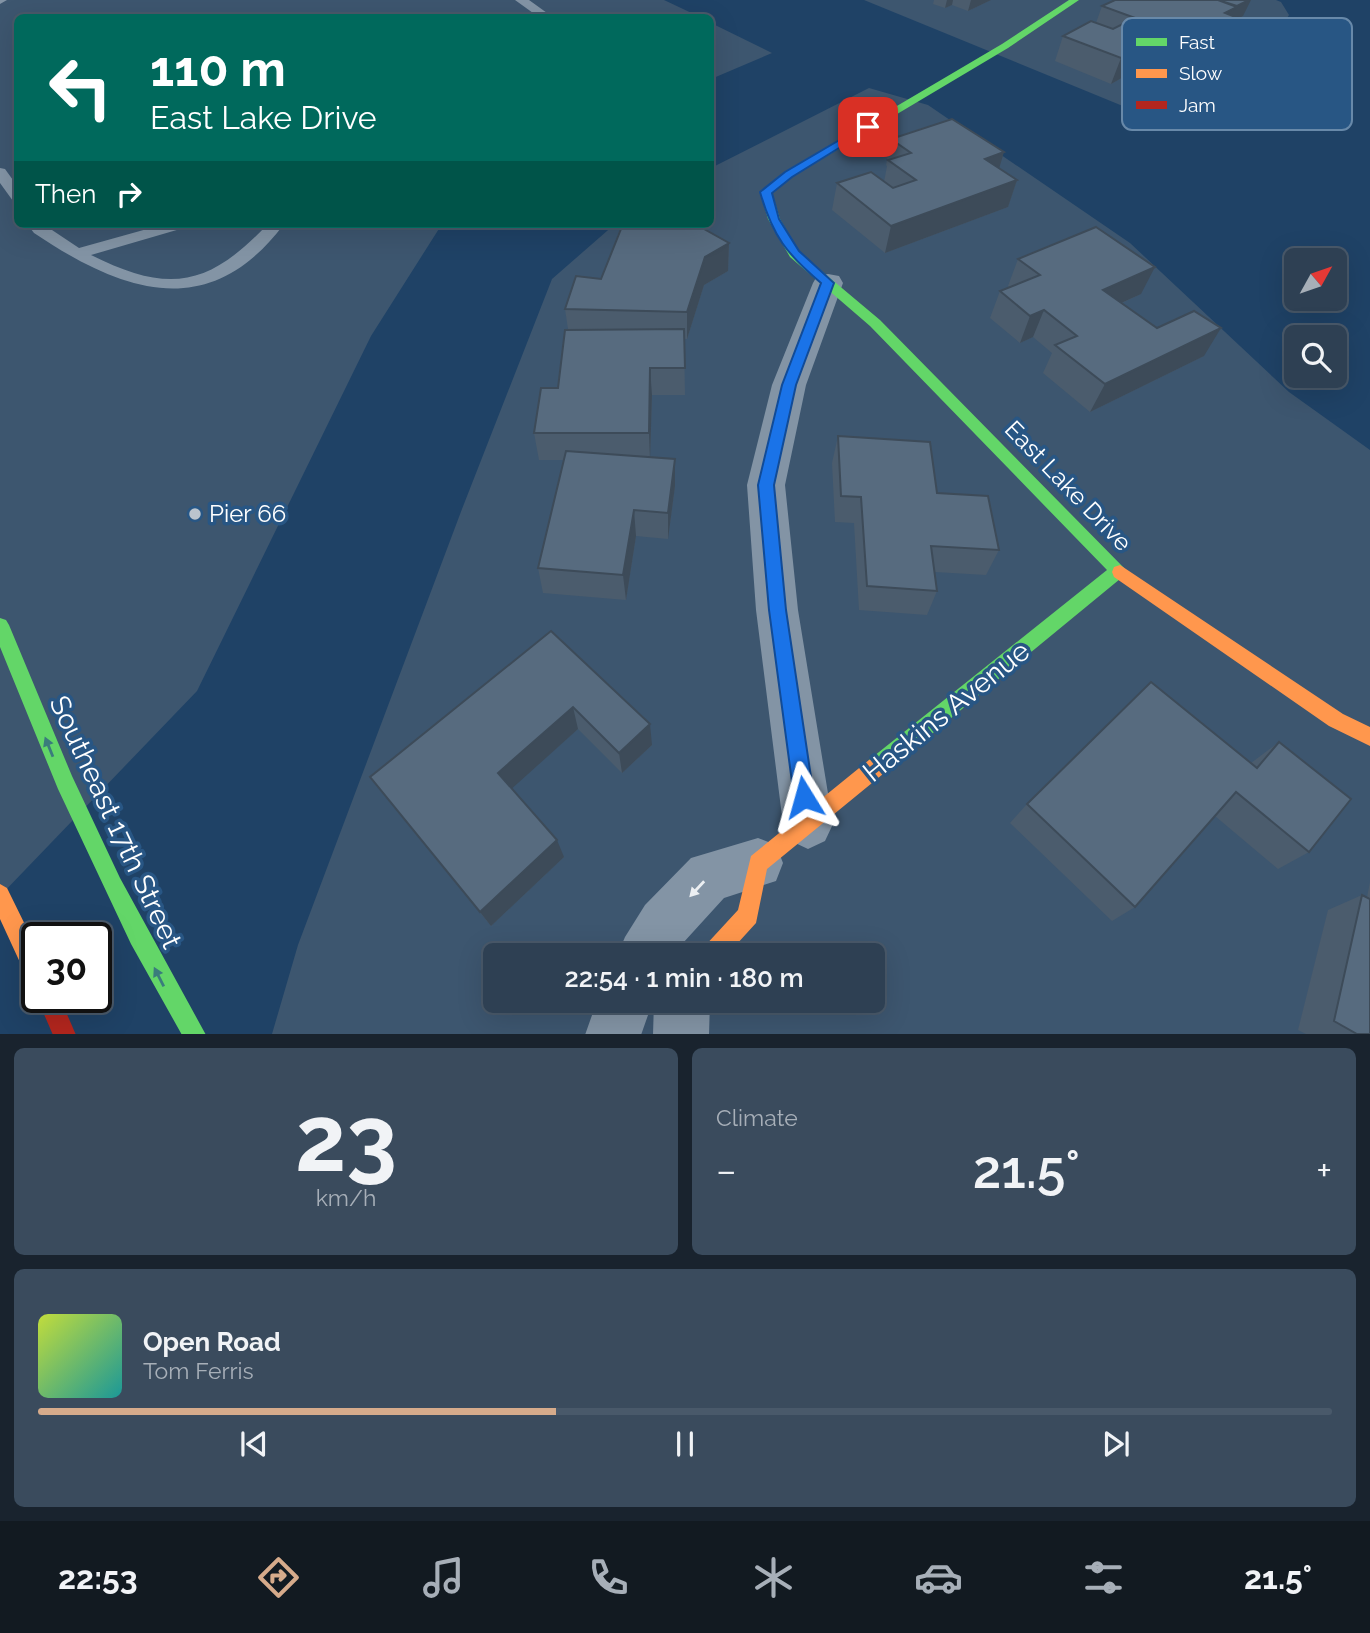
<!DOCTYPE html>
<html lang="en">
<head>
<meta charset="utf-8">
<style>
	body { margin:0; font-family:Raleway,sans-serif; background:#3a4b5d; color:#f1f3f6; height:100vh; display:flex; flex-direction:column; font-size:26px; white-space:nowrap }
	* { box-sizing:border-box; margin:0 }
	p { font-size:23px; color:#a7afb8 }
	.icon { flex:none; width:38px; height:38px; fill:none; stroke:currentColor; stroke-width:2; stroke-linecap:round; stroke-linejoin:round }
	.map { position:relative; height:1034px; overflow:hidden }
	.side { display:flex; flex-direction:column; gap:14px; padding:14px; background:#19232e; flex:1 }
	.side>* { flex:none }
	.top-card { position:absolute; left:14px; top:14px; width:700px; height:214px; border-radius:10px; box-shadow:0 7px 28px #0002,0 0 0 2px #49596a; background:#00695c; color:#fff; overflow:hidden }
	.needle { width:46px; rotate:50deg }
	.buttons { position:absolute; left:1284px; top:248px; display:grid; gap:14px }
	.buttons a { display:grid; place-items:center; width:63px; height:63px; border-radius:10px; background:#2e4053; box-shadow:0 7px 28px #0002,0 0 0 2px #49596a; font-size:35px }
	.speed { position:absolute; left:21px; top:922px; display:flex; gap:14px; font-size:35px; font-weight:700; text-align:center }
	.speed>* { display:grid; place-content:center; width:91px; height:91px; border-radius:50%; background:#2e4053; box-shadow:0 7px 28px #0002,0 0 0 2px #49596a; line-height:1 }
	.speed .limit { border:4px solid #111; border-radius:10px; background:#fff; color:#111 }
	.pin { position:absolute; display:grid; place-items:center; width:60px; height:60px; color:#fff; margin:-30px; border-radius:14px; box-shadow:0 4px 10px #0006 }
	.me { position:absolute; width:77px; margin:-38px; rotate:352deg; stroke-linejoin:round; filter:drop-shadow(0 0 5px #0008) }
	.turn { display:flex; align-items:center; gap:24px; height:147px; padding:0 21px; font-size:32px }
	.turn .icon { width:91px; height:91px; stroke-width:2.5 }
	.turn b { display:block; font-size:49px; line-height:60px }
	.then { display:flex; align-items:center; height:66px; padding:0 21px; background:#0003; gap:14px; font-size:26px }
	.big { font-size:52px; font-weight:600; line-height:1.1 }
	.side .card { flex:1; display:flex; flex-direction:column; justify-content:center; gap:10px; min-width:0; padding:0 24px; border-radius:10px; background:#3a4b5d }
	.side .dial { align-items:center; gap:0 }
	.dial b { font-size:91px; line-height:1 }
	.song { display:flex; align-items:center; gap:21px }
	.cover { width:84px; height:84px; border-radius:10px; background:linear-gradient(135deg,hsl(70 70% 55%),hsl(180 70% 35%)) }
	.played { height:7px; border-radius:4px; background:linear-gradient(90deg,#d6ab8b 40%,#49596a 40%) }
	.keys { display:flex; justify-content:space-around; direction:ltr }
	.heat { display:flex; justify-content:space-between; align-items:center; font-size:38px; direction:ltr }
	.side .tiles { flex:1; display:grid; gap:14px; grid-template-columns:1fr 1fr }
	.card:last-child { grid-column:span 2 }
	.trip { position:absolute; left:483px; top:943px; width:402px; height:70px; border-radius:10px; background:#2e4053; box-shadow:0 7px 28px #0002,0 0 0 2px #49596a; font-weight:600; line-height:70px; text-align:center }
	.menu { display:flex; height:112px; justify-content:space-around; align-items:center; background:#121a21; color:#a7afb8 }
	.menu .icon { width:49px; height:49px }
	.menu .selected { color:#d6ab8b }
	.menu b { font-size:32px; color:#f1f3f6 }
	.map>svg:first-child { display:block }
	.water { fill:#1f4266; fill-rule:evenodd }
	.lines { fill:none; stroke-linecap:round; stroke-linejoin:round }
	.lane { fill:#8394a5; fill-rule:evenodd }
	.street { fill:#8394a5; fill-rule:evenodd }
	.fast { fill:#63d668; fill-rule:evenodd }
	.slow { fill:#ff974d; fill-rule:evenodd }
	.jam { fill:#b3261e; fill-rule:evenodd }
	.wall { fill:#4b5c6d }
	.shaded-wall { fill:#3d4b59 }
	.building { fill:#576b7f; stroke:#3d4b59; stroke-width:2 }
	.oneway { fill:#3a7c7c }
	.oneway2 { fill:#eceff2 }
	.route { fill:#1a73e8; stroke:#114b97; stroke-width:2 }
	.poi-dot { fill:#bbc4cd; stroke:#285684; stroke-width:2.5 }
	.labels { text-anchor:middle; stroke-width:7; stroke-linejoin:round; paint-order:stroke }
	.street-label { font-size:24px; fill:#fff; stroke:#285684 }
	.poi-label { font-size:24px; fill:#fff; stroke:#285684; text-anchor:start }
	.near-street-label { font-size:28px; fill:#fff; stroke:#285684 }
	.key { fill:#285684; stroke:#6889a9; stroke-width:2 }
	.key-label { font-size:19px; fill:#fff }
</style>
</head>
<body>
<div class="map">
<svg width="1370" height="1035" viewBox="0 0 1370 1035">
	<rect width="100%" height="100%" fill="#3d566f"/>
	<path class="water" d="M664,0H864L1174,127L1211,130L1244,86L1289,15L1281,2L1276,0H1370V450L1289,392L1130,243L928,105L869,88L711,168V79L772,53L711,23L710,18L700,17ZM1297,261H1335V299H1297ZM1297,338H1335V376H1297Z
		M442,224H615L552,279L462,509L298,945L272,1034H0V896L197,691L371,336ZM37,938H96V998H37Z"/>
	<g class="lines">
		<path class="lane" d="M0,0H7L0,4Z
			M515,0H529L554,18H540Z
			M0,168L5,169L18,187V202L13,201L0,183Z
			M27,224H43L79,248L165,224H190L187,227L91,255C169,294 208,287 268,224H284C209,324 122,292 34,233Z"/>
		<path class="street" d="M828,274L839,276L843,283L806,385L785,485L798,610L833,824L825,841L808,849L791,841L783,824L756,610L747,485L772,385L813,283L817,276Z
			M758,838L776,845L783,863L776,881L724,898L683,943L675,956H617L625,937L645,905L691,858Z
			M597,1001H653L641,1035H585Z
			M654,1001H710L709,1035H653Z"/>
		<path class="fast" d="M1069,0H1079L1008,48L793,176L772,193L780,219L799,252L880,320L1128,572L1126,577L1120,579L883,774L876,776L869,774L866,767L869,760L1107,570L870,326L790,257L768,219L760,192L785,172L1002,44Z
			M0,618L6,620L9,625L72,776L120,878L206,1035H182L131,944L58,789L0,647Z"/>
		<path class="slow" d="M1120,565L1343,714L1370,727V746L1329,726L1114,577L1112,572L1114,567Z
			M876,758L883,760L886,767L883,774L767,869L756,923L726,956H700L703,948L738,910L751,856L869,760Z
			M0,884L7,888L37,949V985L29,982L0,919Z"/>
		<path class="jam" d="M37,998H60L76,1035H53Z"/>
	</g>
	<path class="wall" d="M934,0H991L968,11L952,5L945,8L933,4Z
		M1102,6L1243,16L1239,18L1231,45L1195,66L1164,54L1111,84L1055,61L1063,36L1096,23Z
		M891,139L999,168L1017,180L1008,207L885,253L832,210L837,183L884,182L887,166L886,165Z
		M622,224H695L729,243L728,271L704,285L687,339H684L685,395H652L650,458L675,486L668,539L636,536L626,600L543,593L538,568L564,460H539L534,433L558,388L568,329L565,309L601,279Z
		M1018,259L1141,294L1122,303L1157,328L1204,356L1090,412L1043,373L1052,353L1033,337L1020,343L990,318L1000,291L1009,287L1008,286Z
		M838,436L937,493L999,550L986,575L935,572L937,591L927,615L859,610L854,523L835,522L832,463Z
		M551,631L652,745L622,773L578,729L511,788L564,857L491,926L370,777Z
		M1279,742L1309,852L1278,869L1215,816L1135,907L1112,921L1010,823L1027,804L1251,763Z
		M1370,882V1034H1306L1298,1030L1328,910L1362,895L1367,897Z"/>
	<path class="shaded-wall" d="M947,0H953L952,5L945,8Z
		M971,0H991L968,11Z
		M1249,0H1251L1243,16L1229,24L1243,20L1231,45L1195,66L1206,41L1225,13Z
		M1174,29L1164,54L1111,84L1121,58Z
		M1004,152L996,179L985,159Z
		M1017,180L1008,207L885,253L891,226Z
		M729,243L728,271L704,285L687,339V312L705,257Z
		M1155,267L1141,294L1090,317L1103,290Z
		M1044,310L1033,337L1020,343L1030,316Z
		M1221,328L1204,356L1090,412L1105,384Z
		M650,368L652,395L650,460L649,433Z
		M675,459V486L668,539V513Z
		M634,510L636,536L626,600L623,575Z
		M573,707L578,729L507,793L498,773Z
		M650,724L652,745L622,773L619,753Z
		M557,840L564,857L491,926L480,912Z"/>
	<path class="building" d="M1115,0H1218L1237,7L1225,13L1243,20L1206,41L1174,29L1121,58L1063,36L1091,21L1113,29L1135,18L1102,6Z
		M1218,0H1249L1237,6Z
		M952,119L1004,152L985,159L1017,180L891,226L837,183L871,172L893,188L916,180L888,160L911,153L891,139Z
		M623,224H695L729,243L705,257L687,312L565,309L576,276L601,279Z
		M1096,227L1155,267L1103,290L1157,328L1194,311L1221,328L1105,384L1055,345L1077,336L1044,310L1030,316L1000,291L1040,275L1018,259Z
		M684,329L685,368H650L649,433H534L541,388H558L565,330Z
		M838,436L930,442L937,493L988,496L999,550L931,546L937,591L867,586L861,497L841,496Z
		M566,451L675,459L668,513L634,510L623,575L538,568Z
		M551,631L650,724L619,753L573,707L498,773L557,840L480,912L370,777Z
		M1151,682L1257,768L1279,742L1351,799L1309,852L1236,792L1135,907L1027,804Z
		M1362,895L1370,899V1034H1357L1334,1021Z"/>
	<defs><path id="oneway-solid" d="M-6-.8H1V-3.2L6.5 0L1 3.2V.8H-6Z" transform="scale(1.75)"/></defs>
	<g class="oneway">
		<use href="#oneway-solid" transform="translate(49 747) rotate(-112)"/>
		<use href="#oneway-solid" transform="translate(159 977) rotate(-117)"/>
	</g>
	<use class="oneway2" href="#oneway-solid" transform="translate(697 889) rotate(133)"/>
	<path class="route" d="M865,125L873,127L792,177L772,193L779,219L799,251L834,283L796,385L774,485L786,610L814,797L811,804L804,807L797,804L794,797L769,610L758,485L782,385L821,283C787,254 773,237 760,192L785,172Z"/>
	<circle class="poi-dot" cx="195" cy="514" r="7"/>
	<g class="labels">
		<g class="street-label">
			<text transform="translate(1068 486) rotate(46)" y="8">East Lake Drive</text>
		</g>
		<g class="poi-label">
			<text x="209" y="522">Pier 66</text>
		</g>
		<g class="near-street-label">
			<text transform="translate(946 711) rotate(-39)" y="10">Haskins Avenue</text>
			<text transform="translate(116 822) rotate(65)" y="10">Southeast 17th Street</text>
		</g>
	</g>
	<rect x="1122" y="18" width="230" height="112" rx="10" class="key"/>
	<rect x="1136" y="38" width="31" height="8" fill="#63d668"/>
	<rect x="1136" y="69" width="31" height="9" fill="#ff974d"/>
	<rect x="1136" y="101" width="31" height="8" fill="#b3261e"/>
	<g class="key-label">
		<text x="1179" y="49">Fast</text>
		<text x="1179" y="80">Slow</text>
		<text x="1179" y="112">Jam</text>
	</g>
</svg>
<div class="buttons">
<a><svg class="needle" viewBox="-14 -14 28 28"><path d="M0-13l5 13h-10z" fill="#e53935"/><path d="M0 13l5-13h-10z" fill="#a7afb8"/></svg></a>
<a><svg class="icon" aria-label="search" viewBox="0 0 24 24"><circle cx="10" cy="10" r="6"/><path d="M15 15l6 6"/></svg></a>
</div>
<div class="speed"><div class="limit">30</div></div>
<div class="pin" style="left:868px;top:127px;background:#d93025"><svg class="icon" aria-label="arrive" viewBox="0 0 24 24"><path d="M6 21V4h12l-3 4 3 4H6"/></svg></div>
<svg class="me" style="left:804px;top:797px" viewBox="-20 -20 40 40"><path d="M0-17L14 15 0 8-14 15z" fill="#1a73e8" stroke="#fff" stroke-width="4"/></svg>
<div class="trip">22:54 · 1 min · 180 m</div>
<div class="top-card">
<div class="turn"><svg class="icon" aria-label="left" viewBox="0 0 24 24"><path d="M17 20v-9H6M10 6l-5 5 5 5"/></svg><div><b>110 m</b>East Lake Drive</div></div>
<div class="then">Then<svg class="icon" aria-label="right" viewBox="0 0 24 24"><path d="M7 20v-9h11M14 6l5 5-5 5"/></svg></div>
</div>
</div>
<section class="side">
<div class="tiles">
<div class="card dial"><b>23</b><p>km/h</p></div>
<div class="card"><p>Climate</p>
<div class="heat"><a>−</a><b class="big">21.5°</b><a>+</a></div>
</div>
<div class="card">
<div class="song"><i class="cover"></i><div><b>Open Road</b><p>Tom Ferris</p></div></div>
<div class="played"></div>
<div class="keys"><svg class="icon" aria-label="previous" viewBox="0 0 24 24"><path d="M18 5L8 12l10 7zM5 5v14"/></svg><svg class="icon" aria-label="pause" viewBox="0 0 24 24"><path d="M8 5v14M16 5v14"/></svg><svg class="icon" aria-label="next" viewBox="0 0 24 24"><path d="M6 5l10 7-10 7zM19 5v14"/></svg></div>
</div>
</div>
</section>
<nav class="menu">
<b>22:53</b>
<svg class="icon selected" aria-label="directions" viewBox="0 0 24 24"><path d="M12 3l9 9-9 9-9-9zM9 14v-3h6M13 9l2 2-2 2"/></svg>
<svg class="icon" aria-label="music" viewBox="0 0 24 24"><path d="M9 18V5l10-2v13"/><circle cx="6" cy="18" r="3"/><circle cx="16" cy="16" r="3"/></svg>
<svg class="icon" aria-label="phone" viewBox="0 0 24 24"><path d="M5 4h4l2 5-3 2q2 4 5 5l2-3 5 2v4C11 20 4 13 5 4z"/></svg>
<svg class="icon" aria-label="climate" viewBox="0 0 24 24"><path d="M12 3v18M4 7l16 10M4 17L20 7"/></svg>
<svg class="icon" aria-label="car" viewBox="0 0 24 24"><path d="M5 17H2v-5l4-1 3-4h7l3 4 3 1v5h-3M9 17h6M6 11h13"/><circle cx="7" cy="17" r="2"/><circle cx="17" cy="17" r="2"/></svg>
<svg class="icon" aria-label="filters" viewBox="0 0 24 24"><path d="M4 7h16M4 17h16"/><circle cx="9" cy="7" r="2"/><circle cx="15" cy="17" r="2"/></svg>
<b>21.5°</b>
</nav>
</body>
</html>
